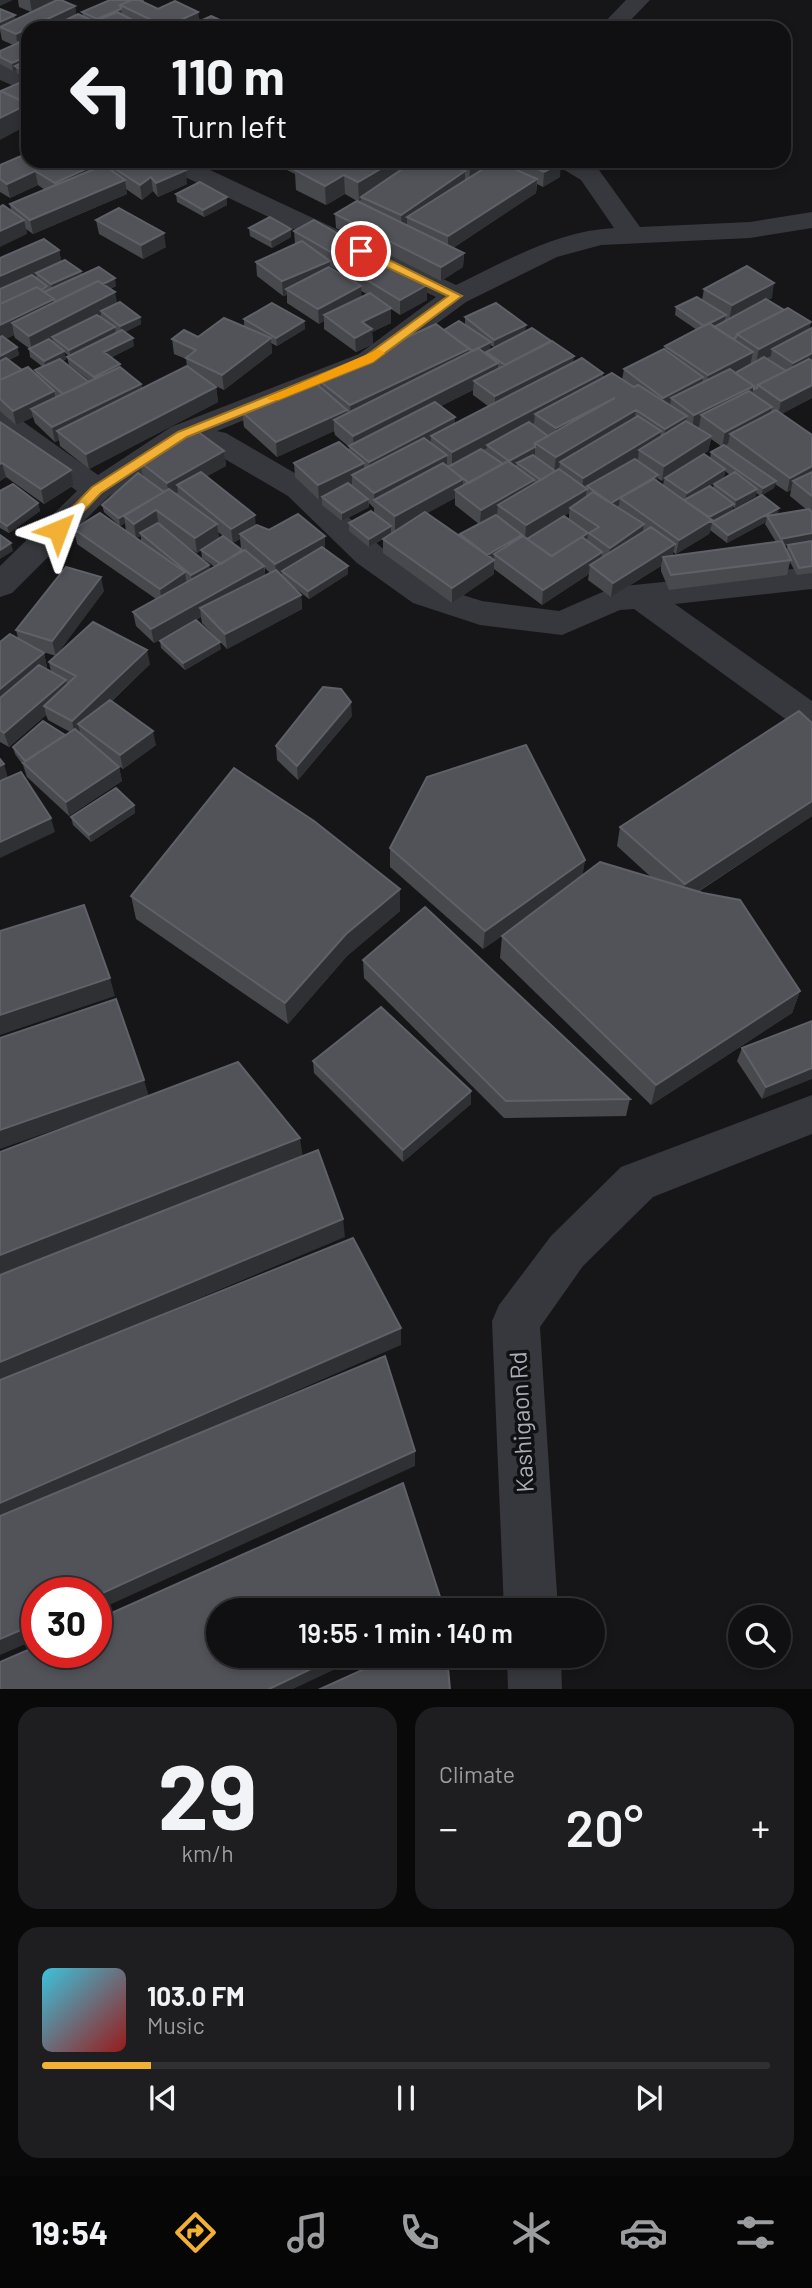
<!DOCTYPE html>
<html lang="en">
<head>
<meta charset="utf-8">
<style>
	body { margin:0; font-family:Barlow,sans-serif; background:#1e1e20; color:#f1f3f6; height:100vh; display:flex; flex-direction:column; font-size:26px; white-space:nowrap }
	* { box-sizing:border-box; margin:0 }
	p { font-size:23px; color:#9c9d9f }
	.icon { flex:none; width:38px; height:38px; fill:none; stroke:currentColor; stroke-width:2; stroke-linecap:round; stroke-linejoin:round }
	.map { position:relative; height:1689px; overflow:hidden }
	.panel { display:flex; flex-direction:column; gap:18px; padding:18px; background:#09090a; flex:1 }
	.panel>* { flex:none }
	.guide { position:absolute; left:21px; top:21px; width:770px; height:147px; border-radius:21px; box-shadow:0 4px 10px #0003,0 0 0 2px #303032; background:#101012; color:#f1f3f6; overflow:hidden }
	.controls { position:absolute; left:728px; top:1605px; display:grid; gap:14px }
	.controls a { display:grid; place-items:center; width:63px; height:63px; border-radius:50%; background:#101012; box-shadow:0 4px 10px #0003,0 0 0 2px #303032; font-size:35px }
	.speed { position:absolute; left:21px; top:1577px; display:flex; gap:14px; font-size:35px; font-weight:700; text-align:center }
	.speed>* { display:grid; place-content:center; width:91px; height:91px; border-radius:50%; background:#101012; box-shadow:0 4px 10px #0003,0 0 0 2px #303032; line-height:1 }
	.speed .limit { border:10px solid #d22; background:#fff; color:#111 }
	.pin { position:absolute; display:grid; place-items:center; width:60px; height:60px; color:#fff; margin:-30px; border:4px solid #fff; border-radius:50%; box-shadow:0 2px 7px #0007 }
	.me { position:absolute; width:77px; margin:-38px; rotate:44deg; stroke-linejoin:round; filter:drop-shadow(0 0 5px #0008) }
	.turn { display:flex; align-items:center; gap:24px; height:147px; padding:0 35px; font-size:32px }
	.turn .icon { width:91px; height:91px; stroke-width:2.5 }
	.turn b { display:block; font-size:49px; line-height:60px }
	.big { font-size:52px; font-weight:600; line-height:1.1 }
	.panel .widget { flex:1; display:flex; flex-direction:column; justify-content:center; gap:10px; min-width:0; padding:0 24px; border-radius:21px; background:#1e1e20 }
	.panel .dial { align-items:center; gap:0 }
	.dial b { font-size:91px; line-height:1 }
	.song { display:flex; align-items:center; gap:21px }
	.cover { width:84px; height:84px; border-radius:10px; background:linear-gradient(135deg,hsl(190 70% 55%),hsl(0 70% 35%)) }
	.played { height:7px; border-radius:4px; background:linear-gradient(90deg,#f2b134 15%,#303032 15%) }
	.keys { display:flex; justify-content:space-around; direction:ltr }
	.heat { display:flex; justify-content:space-between; align-items:center; font-size:38px; direction:ltr }
	.panel .tiles { flex:1; display:grid; gap:18px; grid-template-columns:1fr 1fr }
	.widget:last-child { grid-column:span 2 }
	.trip { position:absolute; left:206px; top:1598px; width:399px; height:70px; border-radius:35px; background:#101012; box-shadow:0 4px 10px #0003,0 0 0 2px #303032; font-weight:600; line-height:70px; text-align:center }
	.tabs { display:flex; height:112px; justify-content:space-around; align-items:center; background:#060607; color:#9c9d9f }
	.tabs .icon { width:49px; height:49px }
	.tabs .selected { color:#f2b134 }
	.tabs b { font-size:32px; color:#f1f3f6 }
	.map>svg:first-child { display:block }
	.lines { fill:none; stroke-linecap:round; stroke-linejoin:round }
	.minor { fill:#37383d; fill-rule:evenodd }
	.wall { fill:#47494d; fill-rule:evenodd }
	.shaded-wall { fill:#2f3033 }
	.building { fill:#525359; stroke:#5f6168; stroke-width:2 }
	.route { fill:#f2b134; stroke:#9d7322; stroke-width:2 }
	.slow { fill:#f59e0b }
	.labels { text-anchor:middle; stroke-width:7; stroke-linejoin:round; paint-order:stroke }
	.near-street-label { font-size:24px; fill:#a8adb8; stroke:#111113 }
</style>
</head>
<body>
<div class="map">
<svg width="812" height="1690" viewBox="0 0 812 1690">
	<rect width="100%" height="100%" fill="#161618"/>
	<g class="lines">
		<path class="minor" d="M626,0H650L623,28H599Z
			M0,63L28,75V92L0,80Z
			M158,161H191L456,285C506,261 557,231 614,228L581,180L558,166L554,161H585L599,170L640,227L750,222L812,212V228L750,238L601,245L557,257L466,302L379,366L217,431L226,433L310,482L381,547L437,587L482,601L559,611L614,587L812,567V589L675,604L812,701V733L799,729L634,609L620,610L562,635L480,625L413,603L357,563L288,496L206,448L187,445L108,497L12,593L0,597V566L77,491L0,435V411L11,413L98,475L171,427L359,354L436,297L162,166Z
			M812,1095V1134L653,1197L583,1266L540,1327L558,1610H504L492,1321L499,1305L551,1236L621,1167Z
			M507,1656H561L562,1690H508Z"/>
	</g>
	<path class="wall" d="M18,0H61L75,6L76,15L83,17L82,12L110,0H144V2L158,9L198,12L199,21L231,28H28V79L17,73L16,69L13,71L0,64V51L13,45L2,40L0,30V9L15,19L31,12L19,7Z
		M28,88V145L24,143L21,129L1,91Z
		M28,161H172L187,184L158,197L153,191L142,200L126,189L127,194L33,234L26,229L27,234L11,211L10,204L45,190L38,185L10,198L0,192V165Z
		M269,161H557L560,177L543,187L537,184L536,193L453,248L464,253L463,267L441,281L336,228L335,214L357,201L345,194L326,205L296,190L295,174Z
		M176,194L227,197V205L204,217L177,202Z
		M96,220L166,247L143,259L99,234Z
		M249,228L291,229V237L272,248L250,236Z
		M294,231L363,254L427,285V300L400,315L391,309V323L372,332L373,344L356,352L324,329V321L319,324L287,303V295L283,296L257,276L256,262L295,244ZM330,266L342,273V275L330,267ZM361,291L367,294L361,297Z
		M59,250L61,261L81,271L82,275L116,286L110,289L117,303L140,317L141,324L125,332L134,346L110,358L120,364V368L141,384L142,388L187,366L186,359L174,354L172,339L198,337L244,327V319L304,321L305,329L277,346L271,343L272,353L224,390L214,385L216,387L218,402L89,469L60,446L59,440L55,442L35,423L33,417L16,425L0,411V258ZM14,335L15,338L30,349H29L30,357L43,367L35,370L36,375L22,370L9,360L19,355L17,347L5,339ZM64,352L69,356L67,357L69,365L90,381L89,382L63,361L66,359Z
		M704,289L772,298L767,300L784,310L811,322L809,330L812,328V398L781,414L812,435V540L784,546L786,550L788,545L812,541V573L797,575L790,562L787,575L669,590L661,571V566L611,597L588,580L589,574L542,605L494,569V574L452,603L383,553V539L369,547L349,531V523L374,514V508L369,503V507L342,521L322,505V498L319,500L295,477L294,463L349,450V447L335,435L334,431L277,457L244,427L242,412L317,385V379L444,330L465,325V317L526,331L573,362L603,373V378L622,380L624,369L664,350L665,346L697,330L675,315L676,307L702,300ZM502,344L486,352V354L485,353L490,350V345L494,347ZM473,390V395L488,406L455,424V417L441,406ZM711,439L721,446L711,452L710,458L700,456L708,451ZM725,471L730,475L714,484L713,488L698,492L724,477ZM657,478L662,481L664,479L663,485L657,481ZM775,484L787,492L791,490L790,496L807,510L778,514L762,495L774,488ZM756,493L761,496L732,511L733,507L735,508L756,496ZM455,498V505L479,524L460,534V536L427,513ZM569,513V519L527,539ZM766,522L765,524L776,542L673,556V552L676,554L709,534L712,523L710,530L727,543Z
		M0,422L71,470L74,485L44,504L6,477L0,481Z
		M224,451L226,466L206,476L256,525L325,549L348,566V574L309,599L294,587L301,595L302,609L227,649L202,623L201,617L154,643L136,626L133,612L156,599L77,544L74,529L152,549L141,541V536L136,538L126,531L125,523L120,526L104,512L102,505L143,477L140,462ZM218,532L230,541L219,538ZM177,539L197,553L201,550L202,558L215,567L210,570L209,565ZM240,539L241,548L244,551L242,552L233,543ZM265,568L270,573L265,575Z
		M0,491L38,503L40,511L9,533L0,528Z
		M104,591L56,655L150,664L112,701L156,745L123,769L110,759L119,767L122,781L69,816L27,777L23,765L15,754L13,747L65,735L70,732L48,720L46,715L9,747L0,742V642L18,638L16,630ZM40,651L56,656L49,662L51,672L46,669L47,667L44,653Z
		M160,641L221,649L185,670L161,648Z
		M352,716L298,780L277,760L276,746Z
		M812,723V816L698,892L800,991L792,1013L651,1105L500,958L502,936L516,926L483,949L390,867V848L585,860L582,876L652,878L617,846L620,827Z
		M134,805L135,813L91,842L73,825L71,817Z
		M131,896L400,911L347,956L288,1024L136,919Z
		M363,960L630,1099L626,1116L504,1118L364,978Z
		M812,1021L762,1099L737,1061L742,1048Z
		M313,1061L471,1091V1104L403,1162L314,1073Z"/>
	<path class="shaded-wall" d="M0,0H13L0,6Z
		M30,0H59L32,13Z
		M75,6L77,20L60,28H28Z
		M121,9L122,16L98,20L99,26H98L97,19Z
		M198,12L199,26L195,28H166Z
		M15,15L16,23L0,27V22Z
		M91,20L92,27L74,28Z
		M28,28V43L19,42L20,47L18,48L16,34Z
		M28,56V64L15,66L16,69L13,71L12,63Z
		M28,104V125L0,140V118Z
		M103,161H118L108,164L109,173L58,198L55,183Z
		M394,161H427L361,197V200L359,201L358,182Z
		M479,161H494V165L469,182L470,168Z
		M561,163L560,177L543,187L544,172Z
		M186,170L187,184L158,197L156,183Z
		M35,171L38,185L10,198L7,184Z
		M465,171V185L407,217V225L402,229L401,215Z
		M344,175L345,194L326,205L325,186Z
		M151,177L153,191L142,200L140,185Z
		M537,179L536,193L448,251V236Z
		M125,180L127,194L33,234L30,220Z
		M227,197V205L204,217L203,210Z
		M24,220L27,234L0,247V231Z
		M291,229V237L272,248L271,240Z
		M164,233L166,247L143,259L141,245Z
		M363,248V262L343,265V259Z
		M59,250L62,264L36,273L37,276L0,292V276Z
		M464,253L463,267L441,281V267Z
		M330,261V275L286,289L287,295L283,296L282,281Z
		M81,271L82,278L53,292L51,284Z
		M115,278L116,286L61,312L59,304Z
		M774,283L772,298L729,320L732,305Z
		M427,285V300L400,315V300Z
		M361,286L362,301L324,315V321L319,324L318,309Z
		M115,292L118,307L101,311V315L55,339L52,337L53,340L32,350L29,336Z
		M54,299L57,314L12,323L14,335L0,342V325Z
		M391,308V323L372,332L373,344L356,352L355,338L362,322Z
		M726,315L724,323L703,334L704,326Z
		M140,317L141,324L122,334L120,326Z
		M304,321L305,329L277,346L276,338Z
		M811,322L808,336L772,349L771,356L756,363L759,349Z
		M526,325L525,333L494,347V340Z
		M115,327L116,335L71,357L69,350Z
		M133,338L134,346L105,360L104,352Z
		M271,338L272,353L224,390L222,375Z
		M491,342L490,350L473,359V351Z
		M17,347L19,355L0,364V356Z
		M469,349L468,363L350,420V405Z
		M64,351L66,359L46,369L44,361Z
		M753,352L750,366L706,390L708,375Z
		M812,353V365L790,378L793,363Z
		M574,356L572,371L495,411V396Z
		M498,363V377L474,381L473,390L354,450L353,436Z
		M120,364L121,372L95,385L94,377Z
		M603,373L601,387L535,414L534,423L489,447L487,445V448L452,467V452Z
		M703,377L701,392L671,398L670,408L661,412L663,398Z
		M141,384L143,399L57,431L59,440L55,442L52,427Z
		M812,385V398L778,416L781,401Z
		M754,386L751,400L701,415L699,427L692,430L694,415Z
		M216,387L218,402L89,469L86,454Z
		M54,391L57,406L31,409L33,417L16,425L13,411Z
		M615,398L554,443L556,428Z
		M772,407L769,422L730,434L728,444L722,447L725,432Z
		M347,410V425L334,420V431L277,457L276,442Z
		M636,410L634,425L560,462L559,469L554,472L556,457Z
		M687,416L684,431L663,444L665,429Z
		M455,417V432L431,436V444L369,477V462Z
		M661,431L659,446L639,450L638,459L590,488L587,486L585,504L570,508L569,513L525,540L526,525L582,492L583,478Z
		M711,436L708,451L662,481L664,466Z
		M535,447V455L508,469L509,461Z
		M224,451L226,466L183,490L177,485L178,492L169,497L167,483Z
		M447,455V470L374,500V493Z
		M2,463L6,477L0,481V464Z
		M364,463V478L352,475V484L323,498L322,497V498L319,500L318,485Z
		M812,466V479L793,481L791,490L787,492L790,478Z
		M725,469L724,477L685,500L687,493Z
		M71,470L74,485L44,504L41,489Z
		M658,475L657,483L620,498L619,505L610,511L611,503Z
		M463,479V493L455,490V498L395,531V516Z
		M534,480L533,495L498,505L497,515L480,524L481,510Z
		M776,481L774,488L761,496L763,488Z
		M757,489L756,496L735,508L736,500Z
		M164,493L124,516L125,523L120,526L119,518Z
		M368,499L369,507L342,521V513Z
		M38,503L40,511L9,533L7,526Z
		M734,504L732,512L712,523L709,534L676,554L679,540L707,518Z
		M779,508L777,516H767L766,522L727,543L728,535Z
		M156,510L159,525L140,533L141,536L136,538L134,524Z
		M255,515L256,530L240,534V539L233,543L231,529Z
		M217,524L219,539L197,553L195,538Z
		M644,524L642,539L609,562L610,548Z
		M391,526V534L369,547V539Z
		M588,533L587,541L551,556Z
		M812,533V540L779,546L781,539Z
		M522,535L521,543L494,554V559L485,564L486,556Z
		M325,536V551L282,571V575L277,578L275,564Z
		M11,543L13,551L0,559V550Z
		M675,544L672,559L663,557L661,566L611,597L613,583Z
		M602,552L601,566L590,565L589,574L542,605L543,590Z
		M494,560V574L452,603V588Z
		M209,565L210,573L192,583L191,575Z
		M264,566L266,581L200,608L201,617L154,643L151,629Z
		M348,566V574L309,599L308,591Z
		M185,572L187,587L162,604L160,589Z
		M101,577L104,591L56,656L52,641Z
		M301,595L302,609L227,649L225,634Z
		M220,642L221,649L185,670L183,663Z
		M147,650L150,664L83,728L78,724L80,731L75,735L72,721Z
		M44,653L47,667L0,707V689Z
		M66,680L70,695L44,706L46,715L9,747L4,733Z
		M351,702L352,716L298,780L297,766Z
		M153,731L156,745L123,769L120,755Z
		M4,764L8,778L0,783V766Z
		M119,767L122,781L69,816L66,802Z
		M812,801V816L680,903L685,884Z
		M134,805L135,813L91,842L89,835Z
		M51,818L55,832L0,858V842Z
		M585,860L582,878L483,949L485,931Z
		M400,889V911L347,956L288,1024L285,1003L346,934Z
		M110,978L115,996L0,1035V1015Z
		M800,991L792,1013L651,1105L656,1085Z
		M812,1068V1079L762,1099L766,1087Z
		M144,1080L149,1097L0,1149V1130Z
		M471,1091V1104L403,1162V1150Z
		M300,1138L303,1158L0,1277V1255Z
		M343,1219L345,1237L0,1382V1362Z
		M401,1328V1345L0,1521V1503Z
		M415,1451V1466L96,1611V1596Z
		M37,1623V1639L0,1655V1639Z
		M338,1656H363L291,1690H267Z"/>
	<path class="building" d="M57,0H61L75,6L16,34L0,27Z
		M110,0H132L120,5L121,9L97,19L82,12Z
		M132,0H139L158,9L175,1L198,12L166,27L120,5Z
		M0,9L15,15L0,22Z
		M117,12L148,28H113L98,20Z
		M78,14L91,20L80,25L77,24L68,28H49Z
		M211,16L231,25L225,28H185Z
		M93,22L105,28L83,27Z
		M77,24L85,28H68Z
		M28,38V46L19,42Z
		M18,43L28,49V56L12,63L0,57V51Z
		M28,60V73L15,66Z
		M19,83L28,88V104L1,91Z
		M0,91L28,104L0,118Z
		M28,125V132L21,129Z
		M28,153V161H103L55,183L35,171L7,184L0,179V165Z
		M115,161H172L186,170L156,183L151,177L140,185L108,164Z
		M284,161H312L299,168Z
		M312,161H394L358,182L344,175L325,186L295,170Z
		M414,161H440L465,171L401,215L361,197Z
		M453,161H479L470,168Z
		M496,161L537,179L448,236L407,217Z
		M521,161H557L561,163L544,172Z
		M104,165L125,180L30,220L10,204Z
		M200,182L227,197L203,210L176,194Z
		M357,201L464,253L441,267L335,214Z
		M3,205L24,220L0,231V207Z
		M119,208L164,233L141,245L96,220Z
		M270,217L291,229L271,240L249,228Z
		M314,220L363,248L343,259L294,231Z
		M44,239L59,250L0,276V258Z
		M302,241L330,261L282,281L256,262Z
		M369,251L427,285L400,300L342,265Z
		M65,260L81,271L51,284L36,273Z
		M747,266L774,283L732,305L704,289Z
		M99,267L115,278L103,284L98,281L55,302L54,299L44,292Z
		M329,267L361,286L318,309L286,289Z
		M32,275L47,286L41,290L37,287L0,304V289Z
		M98,281L115,292L29,336L12,323Z
		M37,287L54,299L0,325V304Z
		M370,293L391,308L362,322L372,329L355,338L324,315Z
		M697,297L726,315L704,326L676,307Z
		M766,299L784,310L737,334L736,337L733,339L714,327Z
		M120,302L140,317L120,326L101,311Z
		M272,303L304,321L276,338L244,319Z
		M496,303L526,325L494,340L465,317Z
		M788,308L811,322L759,349L737,334Z
		M97,315L115,327L69,350L52,337Z
		M224,318L271,338L222,375L186,358L196,350L172,339L184,330L198,337Z
		M459,321L491,342L473,351L444,330Z
		M709,323L753,352L708,375L665,346Z
		M436,324L469,349L350,405L317,379Z
		M532,328L551,341L505,365L486,352Z
		M812,328V353L793,363L772,349Z
		M122,330L133,338L104,352L120,364L94,377L67,357Z
		M2,336L17,347L0,356V337Z
		M49,339L64,351L44,361L29,349Z
		M552,341L574,356L495,396L474,381Z
		M478,348L498,363L353,436L334,420Z
		M664,349L703,377L663,398L624,369Z
		M764,357L786,371L758,385L757,388L754,389V386L735,373Z
		M6,358L22,370L0,380V361Z
		M582,358L603,373L452,452L431,436Z
		M60,359L89,382L63,394L35,370Z
		M809,359L812,361V385L781,401L758,385Z
		M187,366L216,387L86,454L57,431Z
		M28,367L54,391L13,411L0,399V380Z
		M120,367L141,384L52,427L31,409Z
		M730,369L754,386L694,415L671,398Z
		M612,373L634,387L638,385L687,416L665,429L636,410L556,457L535,443L615,398L556,428L535,414Z
		M313,381L347,410L276,442L242,412Z
		M749,391L772,407L725,432L701,415Z
		M435,402L455,417L369,462L349,446Z
		M776,410L812,435V466L790,478L730,434Z
		M638,416L661,431L583,478L560,462Z
		M686,421L711,436L664,466L639,450Z
		M0,422L71,470L41,489L2,463L0,464Z
		M529,422L548,436L535,443V447L509,461L487,445Z
		M197,431L224,451L167,483L140,462Z
		M424,438L447,455L374,493L352,475Z
		M339,442L364,463L318,485L294,463Z
		M724,445L776,481L763,488L711,452Z
		M481,449L503,464L469,483L448,467Z
		M704,454L725,469L687,493L665,478Z
		M533,455L555,471L541,480L517,463Z
		M635,459L658,475L611,503L587,486Z
		M508,461L534,480L481,510L455,490Z
		M443,463L463,479L395,516L374,500Z
		M559,469L587,489L526,525L498,505Z
		M201,472L255,515L231,529L177,485Z
		M735,472L757,489L736,500L714,484Z
		M812,472V496L793,481Z
		M138,473L164,492L119,518L102,505Z
		M654,479L712,520L679,540L620,498Z
		M348,483L368,499L342,513L322,497Z
		M13,484L38,503L7,526L0,521V491Z
		M710,486L734,504L709,517L684,500Z
		M169,489L217,524L195,538L156,510L134,524L124,516Z
		M593,492L644,524L610,548L589,533L599,527L570,508Z
		M762,495L779,508L728,535L712,522Z
		M809,509L812,513V533L781,539L767,516Z
		M371,511L391,526L369,539L349,523Z
		M425,512L494,560L452,588L383,539Z
		M100,513L185,572L160,589L74,529Z
		M298,514L325,536L275,564L240,534L257,525L269,530Z
		M496,515L522,535L487,555L460,534Z
		M564,516L588,533L551,556L527,539Z
		M158,523L209,565L191,575L140,533Z
		M651,527L675,544L613,583L590,565Z
		M0,535L11,543L0,550Z
		M223,536L242,550L221,564L201,550Z
		M523,536L552,556L582,537L602,552L543,590L494,554Z
		M782,541L791,560L671,575L663,557Z
		M812,541V566L799,568L788,545Z
		M322,547L348,566L308,591L282,571Z
		M245,550L264,566L151,629L133,612Z
		M66,567L101,577L52,641L16,630Z
		M276,570L301,595L225,634L200,608Z
		M196,620L220,642L183,663L160,641Z
		M93,622L147,650L72,721L44,706L76,676L49,662Z
		M10,634L44,653L0,689V642Z
		M39,665L66,680L4,733L0,730V698Z
		M323,687L341,689L351,702L297,766L276,746Z
		M110,700L153,731L120,755L78,724Z
		M799,711L812,723V801L685,884L620,827Z
		M43,721L65,735L25,761L13,747Z
		M75,729L119,767L66,802L23,763Z
		M526,745L585,860L485,931L390,848L427,777Z
		M0,759L4,764L0,766Z
		M234,768L314,821L400,889L346,934L285,1003L131,896Z
		M21,772L51,818L0,842V781Z
		M116,788L134,805L89,835L71,817Z
		M600,862L703,893L740,900L800,991L656,1085L502,936Z
		M84,905L110,978L0,1015V931Z
		M425,907L630,1099L506,1101L363,960Z
		M116,999L144,1080L0,1130V1038Z
		M381,1007L471,1091L403,1150L313,1061Z
		M812,1021V1068L766,1087L742,1048Z
		M238,1062L300,1138L0,1255V1152Z
		M318,1150L343,1219L0,1362V1275Z
		M353,1238L401,1328L0,1503V1380Z
		M385,1356L415,1451L96,1596V1592H37V1623L0,1639V1516Z
		M403,1483L443,1606L434,1610H219V1656H338L267,1690H0V1662L37,1646V1652H96V1620Z
		M393,1656H447L450,1690H318Z"/>
	<path class="route" d="M357,248H365L462,296L373,362L187,437L101,493L63,533H53V527L92,487L178,432L364,357L448,296L357,253Z"/>
	<path class="slow" d="M379,349L385,353L373,362L278,400H269L267,398Z"/>
	<g class="labels">
		<g class="near-street-label">
			<text transform="translate(522 1422) rotate(-93)" y="8">Kashigaon Rd</text>
		</g>
	</g>
</svg>
<div class="controls">
<a><svg class="icon" aria-label="search" viewBox="0 0 24 24"><circle cx="10" cy="10" r="6"/><path d="M15 15l6 6"/></svg></a>
</div>
<div class="speed"><div class="limit">30</div></div>
<div class="pin" style="left:361px;top:251px;background:#d93025"><svg class="icon" aria-label="arrive" viewBox="0 0 24 24"><path d="M6 21V4h12l-3 4 3 4H6"/></svg></div>
<svg class="me" style="left:58px;top:530px" viewBox="-20 -20 40 40"><path d="M0-17L14 15 0 8-14 15z" fill="#f2b134" stroke="#fff" stroke-width="4"/></svg>
<div class="trip">19:55 · 1 min · 140 m</div>
<div class="guide">
<div class="turn"><svg class="icon" aria-label="left" viewBox="0 0 24 24"><path d="M17 20v-9H6M10 6l-5 5 5 5"/></svg><div><b>110 m</b>Turn left</div></div>
</div>
</div>
<section class="panel">
<div class="tiles">
<div class="widget dial"><b>29</b><p>km/h</p></div>
<div class="widget"><p>Climate</p>
<div class="heat"><a>−</a><b class="big">20°</b><a>+</a></div>
</div>
<div class="widget">
<div class="song"><i class="cover"></i><div><b>103.0 FM</b><p>Music</p></div></div>
<div class="played"></div>
<div class="keys"><svg class="icon" aria-label="previous" viewBox="0 0 24 24"><path d="M18 5L8 12l10 7zM5 5v14"/></svg><svg class="icon" aria-label="pause" viewBox="0 0 24 24"><path d="M8 5v14M16 5v14"/></svg><svg class="icon" aria-label="next" viewBox="0 0 24 24"><path d="M6 5l10 7-10 7zM19 5v14"/></svg></div>
</div>
</div>
</section>
<nav class="tabs">
<b>19:54</b>
<svg class="icon selected" aria-label="directions" viewBox="0 0 24 24"><path d="M12 3l9 9-9 9-9-9zM9 14v-3h6M13 9l2 2-2 2"/></svg>
<svg class="icon" aria-label="music" viewBox="0 0 24 24"><path d="M9 18V5l10-2v13"/><circle cx="6" cy="18" r="3"/><circle cx="16" cy="16" r="3"/></svg>
<svg class="icon" aria-label="phone" viewBox="0 0 24 24"><path d="M5 4h4l2 5-3 2q2 4 5 5l2-3 5 2v4C11 20 4 13 5 4z"/></svg>
<svg class="icon" aria-label="climate" viewBox="0 0 24 24"><path d="M12 3v18M4 7l16 10M4 17L20 7"/></svg>
<svg class="icon" aria-label="car" viewBox="0 0 24 24"><path d="M5 17H2v-5l4-1 3-4h7l3 4 3 1v5h-3M9 17h6M6 11h13"/><circle cx="7" cy="17" r="2"/><circle cx="17" cy="17" r="2"/></svg>
<svg class="icon" aria-label="filters" viewBox="0 0 24 24"><path d="M4 7h16M4 17h16"/><circle cx="9" cy="7" r="2"/><circle cx="15" cy="17" r="2"/></svg>
</nav>
</body>
</html>
